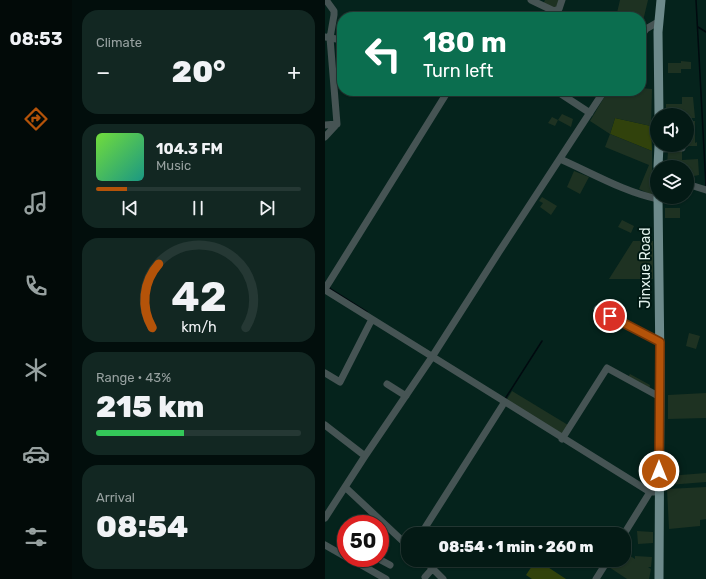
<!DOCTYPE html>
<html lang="en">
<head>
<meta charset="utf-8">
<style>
	body { margin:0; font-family:Rubik,sans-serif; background:#122722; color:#f1f3f6; height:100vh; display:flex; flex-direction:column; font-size:15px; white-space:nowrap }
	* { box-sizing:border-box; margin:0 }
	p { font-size:13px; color:#97a1a0 }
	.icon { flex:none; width:22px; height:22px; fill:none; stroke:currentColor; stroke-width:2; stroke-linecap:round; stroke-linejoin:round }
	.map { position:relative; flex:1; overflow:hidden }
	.details { display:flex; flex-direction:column; gap:10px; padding:10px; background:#020e0c; width:253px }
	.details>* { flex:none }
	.banner { position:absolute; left:12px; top:12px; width:309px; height:84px; border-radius:16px; box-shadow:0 1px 3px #0004,0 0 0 1px #253834; background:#0b6e4f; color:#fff; overflow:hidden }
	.tools { position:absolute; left:325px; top:108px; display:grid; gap:8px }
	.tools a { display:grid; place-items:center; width:44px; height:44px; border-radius:50%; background:#041a15; box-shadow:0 1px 3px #0004,0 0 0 1px #253834; font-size:20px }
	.speed { position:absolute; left:12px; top:515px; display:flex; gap:8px; font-size:20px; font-weight:700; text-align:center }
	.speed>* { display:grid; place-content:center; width:52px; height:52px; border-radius:50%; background:#041a15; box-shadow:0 1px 3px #0004,0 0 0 1px #253834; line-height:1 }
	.speed .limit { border:6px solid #d22; background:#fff; color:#111 }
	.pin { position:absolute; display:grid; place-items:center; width:34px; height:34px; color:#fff; margin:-17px; border:2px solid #fff; border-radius:50%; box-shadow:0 1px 4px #0007 }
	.me { position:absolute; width:44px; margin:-22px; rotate:0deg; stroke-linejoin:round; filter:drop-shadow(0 0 3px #0008) }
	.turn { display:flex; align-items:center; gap:14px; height:84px; padding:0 20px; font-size:18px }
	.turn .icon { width:52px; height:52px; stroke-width:2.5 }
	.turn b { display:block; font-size:28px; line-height:34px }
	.big { font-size:30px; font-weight:800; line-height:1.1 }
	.details .widget { flex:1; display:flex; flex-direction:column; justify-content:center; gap:6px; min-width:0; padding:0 14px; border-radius:16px; background:#122722 }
	.details .dial { align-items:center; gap:0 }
	.dial svg { height:104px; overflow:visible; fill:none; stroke:#253834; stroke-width:7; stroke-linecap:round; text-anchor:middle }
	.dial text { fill:#f1f3f6; stroke:none }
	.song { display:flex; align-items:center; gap:12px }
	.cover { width:48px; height:48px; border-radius:6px; background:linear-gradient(135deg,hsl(100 70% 55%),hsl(170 70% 35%)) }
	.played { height:4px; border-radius:2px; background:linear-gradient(90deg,#b45309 15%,#253834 15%) }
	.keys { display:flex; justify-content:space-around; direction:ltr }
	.heat { display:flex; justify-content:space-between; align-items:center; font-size:22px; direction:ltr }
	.charge { height:6px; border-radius:3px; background:linear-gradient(90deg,#34c759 43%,#253834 0) }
	.trip { position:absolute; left:76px; top:527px; width:230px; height:40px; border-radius:16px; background:#041a15; box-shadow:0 1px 3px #0004,0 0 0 1px #253834; font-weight:800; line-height:40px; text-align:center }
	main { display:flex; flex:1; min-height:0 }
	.dock { display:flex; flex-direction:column; width:72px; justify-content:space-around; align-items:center; background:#020a08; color:#97a1a0 }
	.dock .icon { width:28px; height:28px }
	.dock .active { color:#b45309 }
	.dock b { font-size:18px; color:#f1f3f6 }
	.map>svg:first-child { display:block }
	.green { fill:#31420c }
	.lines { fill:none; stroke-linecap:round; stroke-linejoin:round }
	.stream { stroke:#010a0f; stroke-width:1.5 }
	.building { fill:#1e3222 }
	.minor { stroke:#465454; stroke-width:7 }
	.major { stroke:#6d8a8b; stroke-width:9 }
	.route-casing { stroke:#753606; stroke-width:10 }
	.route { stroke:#b45309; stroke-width:7 }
	.labels { text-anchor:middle; stroke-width:4; stroke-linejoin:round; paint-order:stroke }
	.street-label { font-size:14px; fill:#e1f2ed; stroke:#001913 }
</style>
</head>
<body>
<main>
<nav class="dock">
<b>08:53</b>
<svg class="icon active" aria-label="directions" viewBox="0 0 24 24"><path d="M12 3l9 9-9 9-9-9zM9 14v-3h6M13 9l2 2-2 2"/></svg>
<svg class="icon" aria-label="music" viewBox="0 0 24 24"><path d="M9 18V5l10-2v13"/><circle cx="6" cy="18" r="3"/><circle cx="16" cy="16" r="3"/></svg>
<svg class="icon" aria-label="phone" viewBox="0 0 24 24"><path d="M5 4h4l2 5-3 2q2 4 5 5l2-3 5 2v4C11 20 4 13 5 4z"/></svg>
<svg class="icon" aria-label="climate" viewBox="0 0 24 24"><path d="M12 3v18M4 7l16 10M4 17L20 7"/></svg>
<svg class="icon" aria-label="car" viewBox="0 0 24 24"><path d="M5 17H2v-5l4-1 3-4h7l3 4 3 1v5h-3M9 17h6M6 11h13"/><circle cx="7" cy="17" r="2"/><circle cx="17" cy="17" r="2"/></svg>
<svg class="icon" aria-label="filters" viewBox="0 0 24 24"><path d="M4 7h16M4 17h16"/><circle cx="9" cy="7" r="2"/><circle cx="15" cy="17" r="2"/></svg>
</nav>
<section class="details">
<div class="widget"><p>Climate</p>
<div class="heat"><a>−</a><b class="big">20°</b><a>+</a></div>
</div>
<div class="widget">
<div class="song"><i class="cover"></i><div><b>104.3 FM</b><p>Music</p></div></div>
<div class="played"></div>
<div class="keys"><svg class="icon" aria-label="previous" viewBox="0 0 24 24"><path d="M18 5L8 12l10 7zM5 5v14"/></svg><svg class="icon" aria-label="pause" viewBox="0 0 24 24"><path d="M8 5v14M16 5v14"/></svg><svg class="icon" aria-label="next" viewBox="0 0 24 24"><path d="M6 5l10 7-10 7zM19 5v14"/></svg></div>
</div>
<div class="widget dial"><svg viewBox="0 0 100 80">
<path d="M14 69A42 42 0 1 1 86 69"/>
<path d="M14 69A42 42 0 0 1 19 20" stroke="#b45309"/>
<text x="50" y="56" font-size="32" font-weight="700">42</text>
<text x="50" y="72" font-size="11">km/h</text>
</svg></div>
<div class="widget"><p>Range · 43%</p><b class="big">215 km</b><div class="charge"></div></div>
<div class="widget"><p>Arrival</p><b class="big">08:54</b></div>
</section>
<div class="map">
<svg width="381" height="579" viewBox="0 0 381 579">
	<rect width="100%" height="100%" fill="#05231c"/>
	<path class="green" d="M290,118L326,126L327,151L285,134Z
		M211,560H212L241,579H207L201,575Z"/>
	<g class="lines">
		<path class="stream" d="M371,0L381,187
			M373,27L381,32
			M5,287L4,288L42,312
			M180,399L217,341"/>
	</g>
	<path class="building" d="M220,0H234L230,11L218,5Z
		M295,0H323L317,25L316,17H291Z
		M356,61L366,62V69H356V73H343V63H356Z
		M316,88L327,89L326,126L290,118L285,134L327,151V195L314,189L324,165L280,147L285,134L265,121L283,91H316Z
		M357,97H368L370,118H362V115H341V104H357Z
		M237,114L248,119L246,127L233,120Z
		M227,117L233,120L230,126L223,123Z
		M362,121H370V143L372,142V146H362Z
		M343,150H357V160L373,159L374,175L369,176L370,180H362V167H342Z
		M249,171L264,177L255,194L242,187Z
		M217,197L232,206L226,215L215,207L218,203L214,201Z
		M340,208H355V218H340Z
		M297,220L309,226L306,233L293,227Z
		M308,241H328V279H284Z
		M364,333L375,336L371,349L361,346Z
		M305,374L325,385L324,390L303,377Z
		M187,391L243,425L237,435L181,401Z
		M381,393V418L343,419V395Z
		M381,473V482L343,485V476Z
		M381,487V519L375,520V526L344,529L342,489Z
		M312,531L328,532V543L313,544Z
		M299,552L310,559V556L327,557L326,567H323L326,569L324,579H302L284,567L288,560H299Z"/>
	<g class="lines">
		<path class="minor" d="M206,0L229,11L234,9L237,0
			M316,36L321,29L333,22
			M0,37L17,40
			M233,92L265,113
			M0,125L12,124
			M0,137L12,124L5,38L9,15V11L1,0
			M334,149L357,148V145
			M235,159C267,173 299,192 333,199
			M362,184L381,190
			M0,289L123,91
			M0,290L325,492
			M272,309L335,342
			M0,373L15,382L47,319
			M62,384L81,396
			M0,425L40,456
			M237,439L282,368L335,397
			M20,487L83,546
			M0,518L40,456L107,357L172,255L279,91
			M96,534L179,403
			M299,534L325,492H329
			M0,545L21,557
			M36,558L33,563L61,579
			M52,558L65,565
			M99,560L118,579
			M100,577L108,568
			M271,579L283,560"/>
		<path class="major" d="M334,115L333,32L336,0
			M333,167L334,145
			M333,197L335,367L334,579"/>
	</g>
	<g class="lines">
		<g class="route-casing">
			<path id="route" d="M285,316L335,342L334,471"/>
		</g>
		<use href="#route" class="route"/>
	</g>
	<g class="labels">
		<g class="street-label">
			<text transform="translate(320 268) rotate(-90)" y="5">Jinxue Road</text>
		</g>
	</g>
</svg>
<div class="tools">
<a><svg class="icon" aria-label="sound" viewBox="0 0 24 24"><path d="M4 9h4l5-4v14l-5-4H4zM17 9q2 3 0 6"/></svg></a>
<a><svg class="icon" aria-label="layers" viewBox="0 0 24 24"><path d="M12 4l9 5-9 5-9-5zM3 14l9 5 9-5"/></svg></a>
</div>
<div class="speed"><div class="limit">50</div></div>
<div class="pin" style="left:285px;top:316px;background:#d93025"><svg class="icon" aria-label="arrive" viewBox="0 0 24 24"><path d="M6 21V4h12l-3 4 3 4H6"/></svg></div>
<svg class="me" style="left:334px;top:471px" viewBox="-20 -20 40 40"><circle r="17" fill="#b45309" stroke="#fff" stroke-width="3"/><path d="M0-11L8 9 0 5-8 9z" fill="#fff"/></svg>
<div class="trip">08:54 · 1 min · 260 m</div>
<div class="banner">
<div class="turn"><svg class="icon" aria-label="left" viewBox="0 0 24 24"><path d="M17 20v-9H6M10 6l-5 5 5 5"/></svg><div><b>180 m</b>Turn left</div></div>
</div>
</div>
</main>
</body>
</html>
